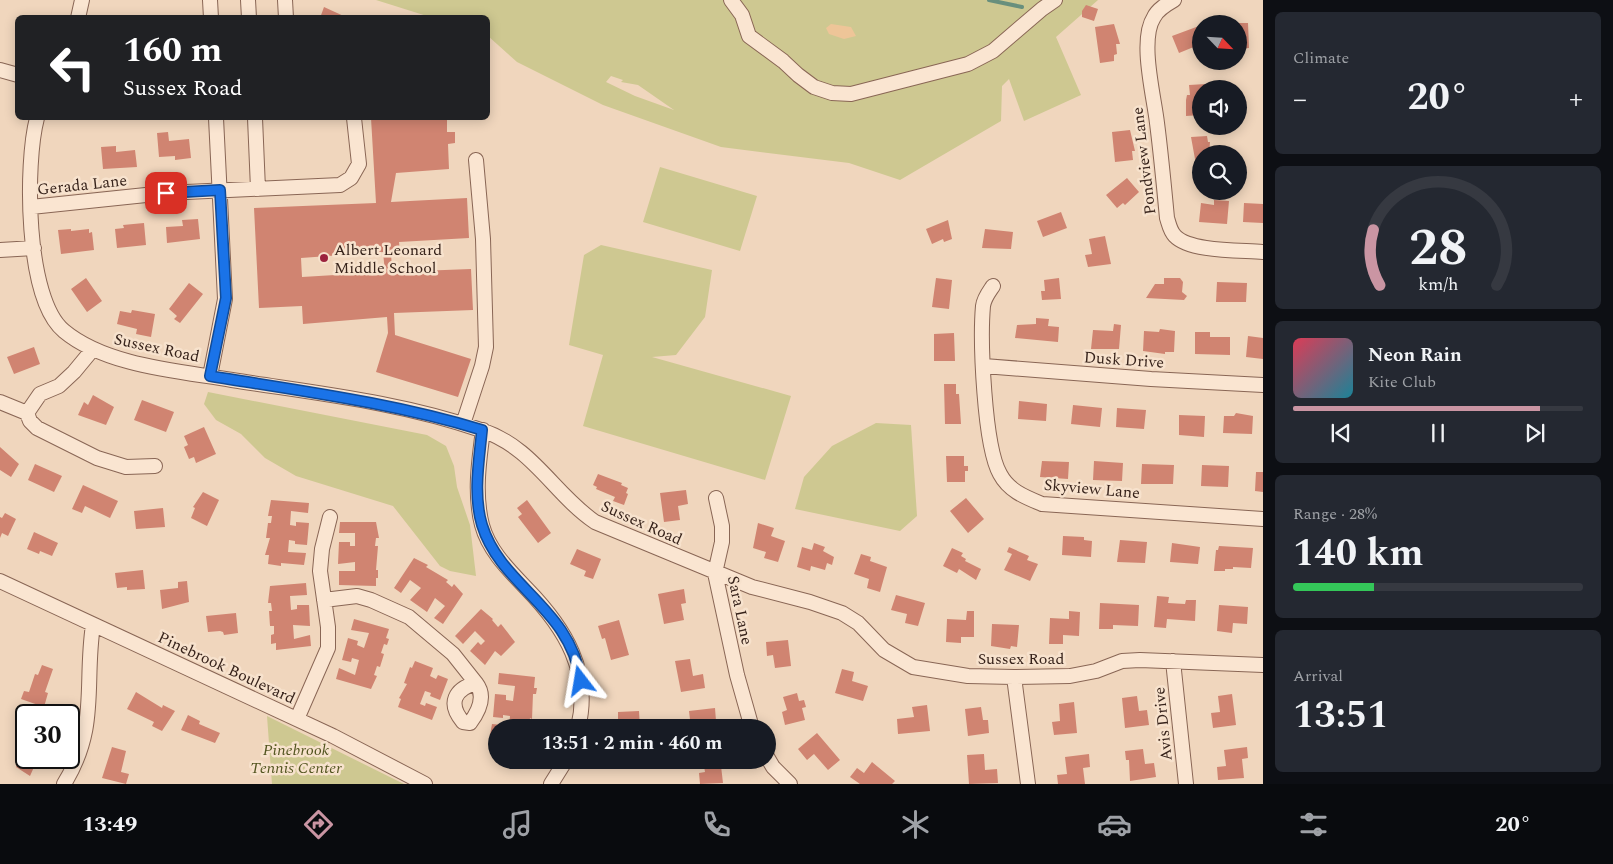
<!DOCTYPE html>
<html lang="en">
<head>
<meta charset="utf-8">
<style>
	body { margin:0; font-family:Spectral,serif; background:#242831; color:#f1f3f6; height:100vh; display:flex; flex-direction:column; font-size:19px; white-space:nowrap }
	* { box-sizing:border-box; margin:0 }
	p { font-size:16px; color:#9ea1a6 }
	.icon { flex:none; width:28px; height:28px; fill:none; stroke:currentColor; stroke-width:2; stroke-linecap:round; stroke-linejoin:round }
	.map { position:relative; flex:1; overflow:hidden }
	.sheet { display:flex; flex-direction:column; gap:12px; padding:12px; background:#0d0f14; width:350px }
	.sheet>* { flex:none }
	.guide { position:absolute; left:15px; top:15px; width:475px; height:105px; border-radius:8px; box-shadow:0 2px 12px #0003; background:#202124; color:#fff; overflow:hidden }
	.needle { width:32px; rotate:115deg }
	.controls { position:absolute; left:1192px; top:15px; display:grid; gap:10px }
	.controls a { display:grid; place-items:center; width:55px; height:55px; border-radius:50%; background:#171b24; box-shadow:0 2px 12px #0003; font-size:25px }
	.speed { position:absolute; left:15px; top:704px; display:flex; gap:10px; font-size:25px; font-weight:700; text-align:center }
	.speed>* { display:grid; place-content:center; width:65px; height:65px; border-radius:50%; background:#171b24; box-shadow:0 2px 12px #0003; line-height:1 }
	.speed .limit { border:2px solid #111; border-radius:8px; background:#fff; color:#111 }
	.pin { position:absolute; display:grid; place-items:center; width:42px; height:42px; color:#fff; margin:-21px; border-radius:10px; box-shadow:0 2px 8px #0006 }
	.me { position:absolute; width:55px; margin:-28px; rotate:346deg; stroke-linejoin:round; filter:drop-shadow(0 0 4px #0008) }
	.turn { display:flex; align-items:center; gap:18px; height:105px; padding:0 25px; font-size:22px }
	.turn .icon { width:65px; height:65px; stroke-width:2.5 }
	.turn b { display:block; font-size:35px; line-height:42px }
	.big { font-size:38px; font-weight:700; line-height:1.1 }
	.sheet .card { flex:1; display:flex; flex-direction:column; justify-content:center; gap:8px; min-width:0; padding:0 18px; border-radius:8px; background:#242831 }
	.sheet .dial { align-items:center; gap:0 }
	.dial svg { height:130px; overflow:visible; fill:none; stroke:#363941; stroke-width:7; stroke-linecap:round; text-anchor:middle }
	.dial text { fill:#f1f3f6; stroke:none }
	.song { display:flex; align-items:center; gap:15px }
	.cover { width:60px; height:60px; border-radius:8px; background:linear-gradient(135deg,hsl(350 70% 55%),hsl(190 70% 35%)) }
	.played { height:5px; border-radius:2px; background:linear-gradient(90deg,#ca95a3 85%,#363941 85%) }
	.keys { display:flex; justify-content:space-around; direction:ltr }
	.heat { display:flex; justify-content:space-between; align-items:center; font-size:28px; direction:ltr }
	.charge { height:8px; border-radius:4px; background:linear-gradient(90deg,#34c759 28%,#363941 0) }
	.trip { position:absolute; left:488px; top:719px; width:288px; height:50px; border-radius:25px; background:#171b24; box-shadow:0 2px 12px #0003; font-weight:700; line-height:50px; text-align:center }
	.tab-bar { display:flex; height:80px; justify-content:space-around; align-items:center; background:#090b0e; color:#9ea1a6 }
	.tab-bar .icon { width:35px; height:35px }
	.tab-bar .selected { color:#ca95a3 }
	.tab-bar b { font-size:22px; color:#f1f3f6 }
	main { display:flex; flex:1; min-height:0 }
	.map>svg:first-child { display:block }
	.green { fill:#cec891; fill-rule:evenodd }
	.sand { fill:#eec598 }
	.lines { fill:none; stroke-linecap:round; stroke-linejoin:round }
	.stream { stroke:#688f7d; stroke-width:4 }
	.building { fill:#d08471; fill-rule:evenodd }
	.minor-casing { stroke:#896655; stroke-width:16 }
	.minor { stroke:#fae5d1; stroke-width:14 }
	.route-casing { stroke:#114b97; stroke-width:12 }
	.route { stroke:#1a73e8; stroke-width:9 }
	.poi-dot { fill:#9b223d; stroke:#f7e2cd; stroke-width:2 }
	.labels { text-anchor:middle; stroke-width:5; stroke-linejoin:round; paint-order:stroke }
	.street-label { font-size:16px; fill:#37231b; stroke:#f7e2cd }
	.poi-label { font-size:16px; fill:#37231b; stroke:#f7e2cd; text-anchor:start }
	.park-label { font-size:16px; font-style:italic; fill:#535520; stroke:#f7e2cd }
</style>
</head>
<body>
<main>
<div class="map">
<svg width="1263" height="784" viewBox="0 0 1263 784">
	<rect width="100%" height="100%" fill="#f0d6bd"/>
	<path class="green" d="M376,0H1098L1056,37L1081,95L1024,121L1009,79L1002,86L1001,121L900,180L849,163L721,147L603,105L517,62L488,36V18L430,17ZM611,76L623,80L621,82L638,85L674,110L635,96L606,82Z
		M660,167L757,196L740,251L643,222Z
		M601,245L712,270L705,317L676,355L652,357L791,396L765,480L583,426L603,355L569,345L584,255Z
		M208,392L427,435L446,446L454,466L457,487L470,525L476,576L450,571L440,566L393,506L296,476L265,458L241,434L216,420L204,404Z
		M876,423L911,425L917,516L900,531L795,509L804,477L832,446Z
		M267,716L404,784H272Z"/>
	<path class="sand" d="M831,24L851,27L856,36L844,39L829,34L826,28Z"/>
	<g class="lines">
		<path class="stream" d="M989,0L1022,7"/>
	</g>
	<path class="building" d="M1086,5L1098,9L1094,21L1082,17V11Z
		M324,7L348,18H320Z
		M1239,23H1248L1249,48L1239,49Z
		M1114,24L1120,44H1116L1117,54L1114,55V61L1100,63L1095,27Z
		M1199,26L1201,44L1179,53L1172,36Z
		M1206,84V89H1201V115L1186,116V100L1187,95H1190L1189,85Z
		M371,118H447V132H455V143L448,144L449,169L396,173L391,202L467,198L469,238L399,242L400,252H391L392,272L471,269L473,310L394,313L395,335L471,359L458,397L376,372L388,333L387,317L303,324L302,306L259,308L254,208L376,203ZM383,252L385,272L302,277L301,258Z
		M1130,130L1135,151H1132L1133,160L1115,162L1112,132Z
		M168,132L169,141L189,139L191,158L175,160V156L159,157L157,133Z
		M1207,136L1208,142H1210L1209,154H1201V169L1197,170L1191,137Z
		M116,146V152L135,150L137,167L103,169L101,147Z
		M1127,178L1139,192L1125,205L1123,203L1117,208L1106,195Z
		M1214,200L1229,201L1227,224L1199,222L1201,203L1214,205Z
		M1244,203L1263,204V223L1243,222Z
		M1061,212L1067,228L1043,237L1037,221Z
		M198,219L200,239L167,243L166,227L183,226L182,220Z
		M948,220L952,239L944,242L943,239L932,244L926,229Z
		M144,223L146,245L117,248L115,229L124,228L123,225Z
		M71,229V231L89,229V233L92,232L94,250L61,254L58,230Z
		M985,229L1013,232L1011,249L982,248Z
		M1105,236L1111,264L1088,267L1085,255L1092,254L1089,239Z
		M86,278L102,301L87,312L71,289Z
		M936,278L952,280L949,309L932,307Z
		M1059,278L1061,299L1042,300L1041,291H1045L1044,280Z
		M1164,278H1180L1183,282L1182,292L1187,296L1184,300L1146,298L1155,284H1164Z
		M1217,282L1247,283L1246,302H1216Z
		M189,283L203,294L180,323L174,319L177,316L169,309Z
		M132,310L155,314L151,337L136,334L137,329L117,324L120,311L131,313Z
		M1036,318L1049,319L1048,326L1059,327L1058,342L1015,338L1017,325L1036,324Z
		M1114,324L1121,325L1119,349H1091L1093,330L1113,331Z
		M1160,329L1175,331L1174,352H1165V354L1143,351L1144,331L1159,332Z
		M1195,332H1210V337H1230V355L1195,354Z
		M954,333L955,361H934V334Z
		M1248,336L1263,338V359L1246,357Z
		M34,347L40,364L14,374L7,357Z
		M944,384H956V394H959L961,424H945Z
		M93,395L114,407L106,425L78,415L84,402L88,405Z
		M142,400L174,412L166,432L134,420Z
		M1019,401L1047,404L1046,421L1018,419Z
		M1073,405L1102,408L1100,427L1071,424Z
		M1117,408L1146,410L1144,429L1116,427Z
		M1236,413L1253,416L1252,434L1223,433L1224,416H1234Z
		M1179,415L1205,416L1204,437L1179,435Z
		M204,427L216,454L196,463L194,457L189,459L184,447L188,445L184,436Z
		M0,447L19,464L11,477L0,470Z
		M946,456H964V466H968V471H965V482H947Z
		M1042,461L1069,462L1068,479L1040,477Z
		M1094,461L1123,463L1122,481L1093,480Z
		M35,464L62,476L54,492L28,480Z
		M1142,464L1174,465L1173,484H1141Z
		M1202,465L1229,466L1228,487L1201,486Z
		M1256,472H1263V492L1255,491Z
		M598,474L622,483L621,485L628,488L626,493L628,494L624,505L613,501L615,497L596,489L597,487L593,485Z
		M83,485L118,501L110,518L85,506L82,513L72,509Z
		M686,490L688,504L678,506L680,520L664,522L660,493Z
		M203,492L219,500L207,526L191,518L195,508L193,507Z
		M966,498L984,519L968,533L950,511Z
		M271,500L309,503L308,513L291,511L290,525L296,526V522L309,523L307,545L295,544V541L289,540L288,552L306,553L304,565L281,563V566L268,564L269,555H265L270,538H266L268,523H271L272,516H268Z
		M527,500L551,533L538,543L518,517L522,514L517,508Z
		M163,508L165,527L136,529L134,511Z
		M5,513L16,519L8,536L2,533L0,538V517L2,518Z
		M340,522H376L379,538H376L375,546H378L376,570H378V578H376V586L339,585V571H355V562L338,564L339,542H350V546H355V533H339Z
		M758,523L774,528L771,536L785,541L778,562L764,558L766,552L753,548Z
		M34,532L58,543L52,556L40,551L39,554L27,549Z
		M1063,536L1084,537V540L1092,541L1091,557L1062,555Z
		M1120,540L1147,542L1145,563L1117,562Z
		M814,543L825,547L823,551L834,557L832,565L827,563L825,570L811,566L810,571L797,567L802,547L812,550Z
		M1172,543L1200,547L1198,564L1170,562Z
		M1219,546L1253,548L1251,568L1233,567V569H1225V571H1214L1216,550H1218Z
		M1009,547L1029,556L1027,560L1038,564L1030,581L1004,570L1012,554L1007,552Z
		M952,548L963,553L961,556L966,559L965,561L981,569L976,580L959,569L957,573L943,566Z
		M577,549L601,559L593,579L584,576L586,571L570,564Z
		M861,554L871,557L870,561L887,567L880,592L867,588L869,579L854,574Z
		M414,558L428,565L426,567L448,580L446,582L452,587L454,584L463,594L443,624L434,618L445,606L435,598L427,612L410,600L421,588L410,580L401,593L394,588Z
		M143,570L145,589L127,590V587L117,588L115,573Z
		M187,581L189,602L162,609L160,590L178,588V582Z
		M306,583L307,595L290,596L291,610L297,609V605H309L310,626L293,625L294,639L310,635L311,646L276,650V643L271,644V635L274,634V626H270L269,611H272L271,603H268L270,586Z
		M684,589L686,603L681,604L684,620L664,624L658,594Z
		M896,595L925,603L918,626L905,623L907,614L891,610Z
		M1157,596L1169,597L1168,603L1185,604L1186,600H1196L1195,621L1167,619L1166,628L1154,627Z
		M1100,603L1139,605L1138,626L1113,625V629H1099Z
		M1219,605L1248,607L1247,624L1233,623L1232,633L1217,631Z
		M481,609L493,619L492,620L498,627L501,624L515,642L501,656L495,651L485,665L470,651L478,642L481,645L485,641L475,631L463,644L455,636Z
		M967,611H974V637H961V643L946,642L947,619L966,620Z
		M1069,611L1080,612L1079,636L1063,635V644H1049L1050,618L1069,619Z
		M236,613L238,633L224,635L223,632L220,631L208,632L206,616Z
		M354,619L389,629L386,638L389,639L387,645L384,644L381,653L384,654L380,667L377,666L374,675L377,676L371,689L336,679L339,668L355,675L359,660L352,658L351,662L342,660L348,638L358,641L357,645L364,648L369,633L351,630Z
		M619,620L629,655L611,660L605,638L602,639L598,626Z
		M992,624L1019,625L1017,647L1011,646L1010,649L991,646Z
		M788,640L791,666L775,668L773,655L767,656L766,642Z
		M690,659L693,676L703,674L705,688L681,692L675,661Z
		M415,661L433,668L430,676L436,679L438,675L448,679L440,700L430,696L431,693L425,691L420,704L425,706L426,703L437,707L432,720L398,707L401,699L399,698L407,684L404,683L410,667L412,668Z
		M42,665L53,669L45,692L48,693L44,707L21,699L24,691L29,692L35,674L38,675Z
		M842,669L854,672L852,681L868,686L863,701L835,693Z
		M499,673L535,677L534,688H537L536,694H533L532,719L530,718L528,728H509L510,716L503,715V718L493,717L495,694L506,695V700L513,701L515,686L498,684Z
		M136,692L162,708L163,705L175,711L162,731L152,726L154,722L127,709Z
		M797,693L799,701L804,700L806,707L802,708L805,720L785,725L782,712L787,710L783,697Z
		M1232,694L1236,725L1213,728L1211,713L1220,712L1218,696Z
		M1137,696L1139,711L1147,710L1149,725L1125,728L1122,698Z
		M1074,702L1077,733L1054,735L1052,722L1060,721L1059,704Z
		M927,705L930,731L898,734L897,719L914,717L912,707Z
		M981,707L983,720H988L989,733L968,736L965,709Z
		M715,708L716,721L710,722V726L708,728H691L689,711Z
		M639,711L640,728H618V712Z
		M188,715L200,721L199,724L220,733L215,743L181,730Z
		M492,724L502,725V728H496V735H490Z
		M817,733L840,760L828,770L814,754L807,760L798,749Z
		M112,747L126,751L121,772L129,774L126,784L102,778Z
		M1247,747L1248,758L1242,759L1244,778L1218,780L1217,767L1226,766L1224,750Z
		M26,748V758H38L30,776L16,767Z
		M1143,749L1145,764L1154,763L1156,777L1130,781L1129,760H1126L1125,751Z
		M984,754L985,770L997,769L998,783L969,784L967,755Z
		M1089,754L1090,767L1083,768L1085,784H1058L1057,775L1067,774L1065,757Z
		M703,760H729L730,765L721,766L723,783L700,784L699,773L705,772Z
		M872,762L895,781L892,784H860L850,777L857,768L864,773Z"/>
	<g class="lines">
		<g class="minor-casing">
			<path id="minor" d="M210,0L211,18
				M248,0L249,18
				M285,0L286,18
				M731,0L742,15L749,36L783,61L798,75L814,87L832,93L851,94L968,64L993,51L1042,9L1055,0
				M1174,0C1167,4 1158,9 1154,17C1139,40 1154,96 1157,123C1161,154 1164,186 1167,218C1169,224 1170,231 1175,236C1190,252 1242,250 1263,252
				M78,18L82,0
				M0,70L18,75
				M37,118C25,163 25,299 64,331C106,366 179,371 232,380C314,393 401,402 481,430C533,447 553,493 595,522L752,587L810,602L842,613L858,623L884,650L913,667L968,676L1014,677L1070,676L1096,671L1122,661L1140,660L1263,665
				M255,118L258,189
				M31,207L165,193L340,185L351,178L359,164L354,118
				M0,250L34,248
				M993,286C989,292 984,298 983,306C980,340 984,446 1000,474C1009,491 1025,497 1042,504L1263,519
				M93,349L74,372L59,386L40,394L27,413L30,421L37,428L97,458L126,467L155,466
				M984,366L1151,379L1263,385
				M210,376L225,299L216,118
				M0,402L27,413
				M463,424L482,366L486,347L483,239L476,160
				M483,430C479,461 474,494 482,525C489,551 509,570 527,589C565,628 592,672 578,728
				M716,498L722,526V542L715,573L737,675L752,728
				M0,581L333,736L425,784
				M324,600L357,596L371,600L409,617L453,654L476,683
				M1173,661L1186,784
				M1014,677L1028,784
				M476,683C486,696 479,711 470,723L463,722C447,703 455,689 476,683Z
				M297,719L328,648V627L320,571L322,549L330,517
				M766,755L773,767L790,784
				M64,784C99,727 84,685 93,625
				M551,784L566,760"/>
		</g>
		<use href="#minor" class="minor"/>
	</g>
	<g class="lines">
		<g class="route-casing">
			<path id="route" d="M166,193L220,190L226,298L210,376C301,391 394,403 482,430C479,461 473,495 482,525C501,587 570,607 581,681"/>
		</g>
		<use href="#route" class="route"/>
	</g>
	<circle class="poi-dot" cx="324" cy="258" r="5"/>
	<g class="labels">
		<g class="street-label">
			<text transform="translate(1143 161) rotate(-97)" y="6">Pondview Lane</text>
			<text transform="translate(82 184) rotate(-6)" y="6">Gerada Lane</text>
			<text transform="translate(157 347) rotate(12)" y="6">Sussex Road</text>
			<text transform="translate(1124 359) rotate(4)" y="6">Dusk Drive</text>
			<text transform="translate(1092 488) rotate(5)" y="6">Skyview Lane</text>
			<text transform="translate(642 522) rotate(24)" y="6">Sussex Road</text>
			<text transform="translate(741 610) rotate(78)" y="6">Sara Lane</text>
			<text x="1021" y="664">Sussex Road</text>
			<text transform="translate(227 667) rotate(25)" y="6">Pinebrook Boulevard</text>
			<text transform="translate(1162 724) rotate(-96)" y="6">Avis Drive</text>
		</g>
		<g class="poi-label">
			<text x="334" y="255">Albert Leonard<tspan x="334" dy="18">Middle School</tspan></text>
		</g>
		<g class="park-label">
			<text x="296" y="755">Pinebrook<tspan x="296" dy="18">Tennis Center</tspan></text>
		</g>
	</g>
</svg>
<div class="controls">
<a><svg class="needle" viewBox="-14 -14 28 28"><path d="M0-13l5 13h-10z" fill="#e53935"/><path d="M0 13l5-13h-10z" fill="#9ea1a6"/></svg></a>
<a><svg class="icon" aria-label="sound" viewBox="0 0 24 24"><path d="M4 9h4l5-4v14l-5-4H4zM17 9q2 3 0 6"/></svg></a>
<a><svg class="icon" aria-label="search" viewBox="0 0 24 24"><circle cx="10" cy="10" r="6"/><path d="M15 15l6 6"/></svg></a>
</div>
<div class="speed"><div class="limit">30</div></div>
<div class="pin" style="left:166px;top:193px;background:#d93025"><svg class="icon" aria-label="arrive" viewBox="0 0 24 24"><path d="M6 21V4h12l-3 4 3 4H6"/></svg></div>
<svg class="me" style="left:581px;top:681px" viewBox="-20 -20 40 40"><path d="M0-17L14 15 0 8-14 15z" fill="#1a73e8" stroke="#fff" stroke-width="4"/></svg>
<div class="trip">13:51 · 2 min · 460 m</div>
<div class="guide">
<div class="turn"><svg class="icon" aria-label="left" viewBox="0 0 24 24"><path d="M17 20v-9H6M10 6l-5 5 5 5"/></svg><div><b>160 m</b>Sussex Road</div></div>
</div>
</div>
<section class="sheet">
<div class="card"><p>Climate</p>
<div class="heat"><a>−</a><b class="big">20°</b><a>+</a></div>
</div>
<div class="card dial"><svg viewBox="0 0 100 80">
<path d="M14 69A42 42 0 1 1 86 69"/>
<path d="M14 69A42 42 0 0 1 10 35" stroke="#ca95a3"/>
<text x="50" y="56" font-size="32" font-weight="700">28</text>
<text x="50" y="72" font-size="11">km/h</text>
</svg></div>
<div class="card">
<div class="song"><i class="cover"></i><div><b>Neon Rain</b><p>Kite Club</p></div></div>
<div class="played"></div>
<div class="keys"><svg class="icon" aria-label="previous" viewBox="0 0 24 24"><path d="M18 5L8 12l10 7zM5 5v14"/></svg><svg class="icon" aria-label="pause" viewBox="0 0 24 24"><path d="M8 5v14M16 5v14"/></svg><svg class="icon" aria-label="next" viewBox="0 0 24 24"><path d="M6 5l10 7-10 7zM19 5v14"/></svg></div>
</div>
<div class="card"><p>Range · 28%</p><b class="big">140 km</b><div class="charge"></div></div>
<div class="card"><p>Arrival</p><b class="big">13:51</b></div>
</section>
</main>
<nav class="tab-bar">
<b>13:49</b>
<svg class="icon selected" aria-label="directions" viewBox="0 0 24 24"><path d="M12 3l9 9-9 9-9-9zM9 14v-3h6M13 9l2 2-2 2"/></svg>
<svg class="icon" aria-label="music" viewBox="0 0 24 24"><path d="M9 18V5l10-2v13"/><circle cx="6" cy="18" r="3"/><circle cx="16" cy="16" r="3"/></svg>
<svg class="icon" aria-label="phone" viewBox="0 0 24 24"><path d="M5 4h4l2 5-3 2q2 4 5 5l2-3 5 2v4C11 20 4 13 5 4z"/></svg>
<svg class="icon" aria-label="climate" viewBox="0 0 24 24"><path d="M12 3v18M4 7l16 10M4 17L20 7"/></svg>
<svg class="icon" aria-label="car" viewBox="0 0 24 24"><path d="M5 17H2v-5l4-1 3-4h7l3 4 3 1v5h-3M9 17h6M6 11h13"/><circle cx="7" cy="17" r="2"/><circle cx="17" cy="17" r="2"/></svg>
<svg class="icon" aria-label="filters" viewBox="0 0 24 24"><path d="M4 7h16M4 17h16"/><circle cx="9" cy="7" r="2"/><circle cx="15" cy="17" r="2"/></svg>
<b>20°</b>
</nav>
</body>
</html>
